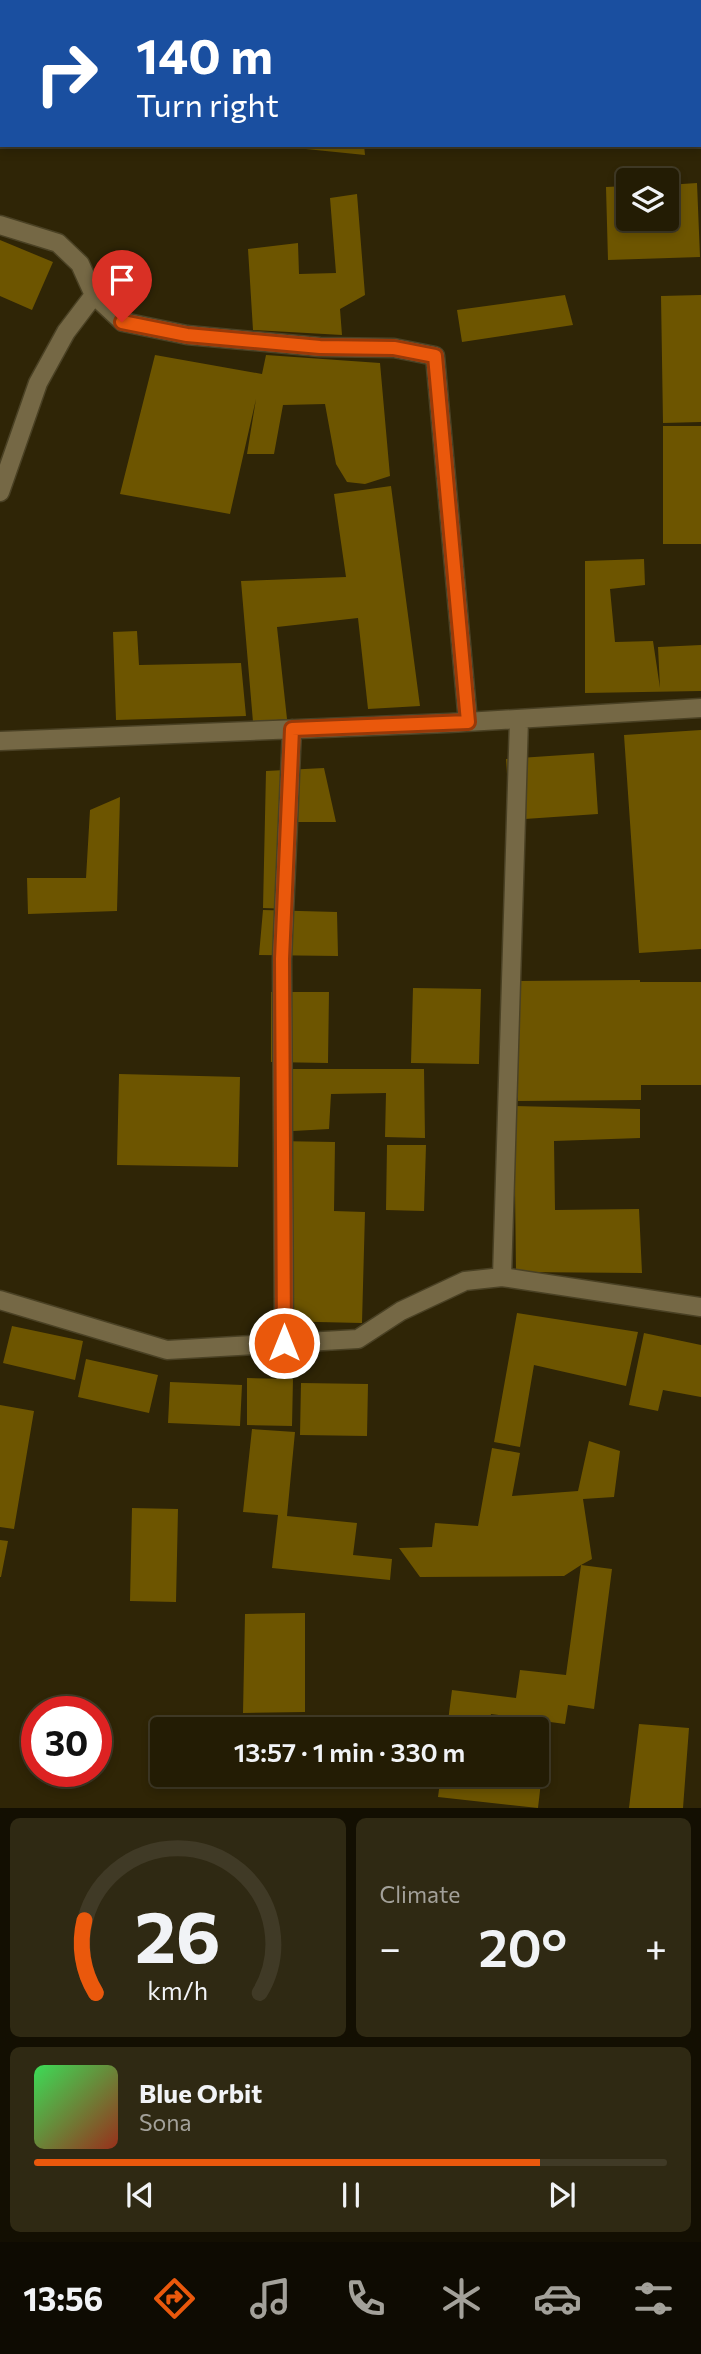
<!DOCTYPE html>
<html lang="en">
<head>
<meta charset="utf-8">
<style>
	body { margin:0; font-family:Commissioner,sans-serif; background:#2f2913; color:#f1f3f6; height:100vh; display:flex; flex-direction:column; font-size:26px; white-space:nowrap }
	* { box-sizing:border-box; margin:0 }
	p { font-size:23px; color:#a3a19a }
	.icon { flex:none; width:38px; height:38px; fill:none; stroke:currentColor; stroke-width:2; stroke-linecap:round; stroke-linejoin:round }
	.map { position:relative; height:1808px; overflow:hidden }
	.sheet { display:flex; flex-direction:column; gap:10px; padding:10px; background:#130f02; flex:1 }
	.sheet>* { flex:none }
	.guide { position:absolute; left:0px; top:0px; width:702px; height:147px; box-shadow:0 4px 10px #0003,0 0 0 2px #403a26; background:#1a4fa0; color:#fff; overflow:hidden }
	.buttons { position:absolute; left:616px; top:168px; display:grid; gap:14px }
	.buttons a { display:grid; place-items:center; width:63px; height:63px; border-radius:7px; background:#231c04; box-shadow:0 4px 10px #0003,0 0 0 2px #403a26; font-size:35px }
	.speed { position:absolute; left:21px; top:1696px; display:flex; gap:14px; font-size:35px; font-weight:700; text-align:center }
	.speed>* { display:grid; place-content:center; width:91px; height:91px; border-radius:50%; background:#231c04; box-shadow:0 4px 10px #0003,0 0 0 2px #403a26; line-height:1 }
	.speed .limit { border:10px solid #d22; background:#fff; color:#111 }
	.pin { position:absolute; display:grid; place-items:center; width:60px; height:60px; color:#fff; margin:-72px -30px; border-radius:50% 50% 50% 0; rotate:-45deg; box-shadow:0 0 7px #0007 }
	.pin .icon { rotate:45deg }
	.me { position:absolute; width:77px; margin:-38px; rotate:0deg; stroke-linejoin:round; filter:drop-shadow(0 0 5px #0008) }
	.turn { display:flex; align-items:center; gap:24px; height:147px; padding:0 21px; font-size:32px }
	.turn .icon { width:91px; height:91px; stroke-width:2.5 }
	.turn b { display:block; font-size:49px; line-height:60px }
	.big { font-size:52px; font-weight:600; line-height:1.1 }
	.sheet .card { flex:1; display:flex; flex-direction:column; justify-content:center; gap:10px; min-width:0; padding:0 24px; border-radius:10px; background:#2f2913 }
	.sheet .dial { align-items:center; gap:0 }
	.dial svg { height:182px; overflow:visible; fill:none; stroke:#403a26; stroke-width:7; stroke-linecap:round; text-anchor:middle }
	.dial text { fill:#f1f3f6; stroke:none }
	.song { display:flex; align-items:center; gap:21px }
	.cover { width:84px; height:84px; border-radius:10px; background:linear-gradient(135deg,hsl(130 70% 55%),hsl(10 70% 35%)) }
	.played { height:7px; border-radius:4px; background:linear-gradient(90deg,#ea580c 80%,#403a26 80%) }
	.keys { display:flex; justify-content:space-around; direction:ltr }
	.heat { display:flex; justify-content:space-between; align-items:center; font-size:38px; direction:ltr }
	.sheet .tiles { flex:1; display:grid; gap:10px; grid-template-columns:1fr 1fr }
	.card:last-child { grid-column:span 2 }
	.trip { position:absolute; left:150px; top:1717px; width:399px; height:70px; border-radius:7px; background:#231c04; box-shadow:0 4px 10px #0003,0 0 0 2px #403a26; font-weight:600; line-height:70px; text-align:center }
	.dock { display:flex; height:112px; justify-content:space-around; align-items:center; background:#0e0b02; color:#a3a19a }
	.dock .icon { width:49px; height:49px }
	.dock .current { color:#ea580c }
	.dock b { font-size:32px; color:#f1f3f6 }
	.map>svg:first-child { display:block }
	.building { fill:#6d5500 }
	.lines { fill:none; stroke-linecap:round; stroke-linejoin:round }
	.minor-casing { stroke:#4a4124; stroke-width:21 }
	.minor { stroke:#756845; stroke-width:18 }
	.route-casing { stroke:#983908; stroke-width:18 }
	.route { stroke:#ea580c; stroke-width:12 }
</style>
</head>
<body>
<div class="map">
<svg width="701" height="1808" viewBox="0 0 701 1808">
	<rect width="100%" height="100%" fill="#2f2506"/>
	<path class="building" d="M296,145H364L365,155L296,148Z
		M697,183L700,257L608,260L606,187L628,186V219H667V185Z
		M357,194L365,295L340,309L342,335L253,330L248,249L298,243L299,274L336,273L330,198Z
		M0,240L53,262L32,310L0,296Z
		M565,295L573,325L462,342L457,310Z
		M701,295V422L663,423L661,296Z
		M155,355L262,374L266,355L380,363L390,476L365,484L347,482L336,464L325,404L283,405L274,454H247L256,399L230,514L120,494Z
		M663,426H701V544H663Z
		M391,486L420,706L368,709L358,618L277,627L287,719L253,722L241,581L346,577L334,494Z
		M644,559L645,585L610,589L615,642L653,641L660,688L658,647L701,645V691L585,693V561Z
		M137,631L139,665L241,663L246,716L116,720L113,632Z
		M701,730V949L639,953L624,735Z
		M594,753L598,814L510,820L506,759Z
		M324,768L336,822H292L291,909L263,908L266,771Z
		M120,797L117,911L28,914L27,878H86L90,810Z
		M263,910L337,912L338,956L259,955Z
		M640,980V982H701V1085H641V1100L518,1101L517,981Z
		M413,988L481,989L479,1064L411,1063Z
		M271,992H329L328,1063L271,1062Z
		M274,1069H424L425,1138L385,1137L386,1093L331,1094L329,1129L275,1132Z
		M119,1074L240,1077L238,1167L117,1165Z
		M514,1106L640,1109V1138L554,1141L555,1210L639,1209L642,1273L516,1272Z
		M275,1141L335,1142L334,1211L365,1212L362,1323L274,1321Z
		M387,1145H426L424,1211L386,1210Z
		M517,1313L638,1332L626,1386L534,1365L520,1447L494,1442Z
		M12,1326L83,1341L75,1380L3,1363Z
		M644,1333L701,1345V1397L663,1390L658,1411L629,1405Z
		M86,1359L158,1375L149,1413L78,1397Z
		M247,1378L293,1379L292,1426L247,1425Z
		M170,1382L242,1385L240,1426L168,1423Z
		M301,1383L368,1384L367,1436L300,1435Z
		M0,1405L34,1411L14,1529L0,1527Z
		M252,1429L295,1432L287,1516L357,1523L353,1555L392,1559L390,1580L272,1568L278,1515L243,1512Z
		M589,1441L620,1451L614,1497L583,1499L592,1559L581,1565L612,1569L594,1709L568,1705L565,1724L491,1714L489,1729H447L452,1690L516,1698L520,1670L566,1675L581,1565L564,1576L420,1577L399,1548L432,1547L435,1523L478,1526L492,1448L520,1453L512,1496L578,1491Z
		M132,1508L178,1509L176,1602L130,1601Z
		M0,1540L8,1541L1,1577H0Z
		M305,1613V1712L243,1713L245,1614Z
		M639,1724L689,1728L683,1808H629Z
		M537,1764L543,1765L538,1808L438,1797L441,1774H537Z"/>
	<g class="lines">
		<g class="minor-casing">
			<path id="minor" d="M0,1L3,0
				M0,225L58,243L80,264L94,295L123,322L187,335L320,347L394,348L435,356L468,722
				M0,492L38,383L66,332L94,295
				M0,741L449,723L701,708
				M502,1277L519,719
				M0,1300L167,1350L358,1339L401,1311L465,1281L502,1277L701,1307
				M284,1343L282,959L292,729"/>
		</g>
		<use href="#minor" class="minor"/>
	</g>
	<g class="lines">
		<g class="route-casing">
			<path id="route" d="M122,322L187,335L320,347L394,348L435,356L468,722L292,729L282,959L284,1343"/>
		</g>
		<use href="#route" class="route"/>
	</g>
</svg>
<div class="buttons">
<a><svg class="icon" aria-label="layers" viewBox="0 0 24 24"><path d="M12 4l9 5-9 5-9-5zM3 14l9 5 9-5"/></svg></a>
</div>
<div class="speed"><div class="limit">30</div></div>
<div class="pin" style="left:122px;top:322px;background:#d93025"><svg class="icon" aria-label="arrive" viewBox="0 0 24 24"><path d="M6 21V4h12l-3 4 3 4H6"/></svg></div>
<svg class="me" style="left:284px;top:1343px" viewBox="-20 -20 40 40"><circle r="17" fill="#ea580c" stroke="#fff" stroke-width="3"/><path d="M0-11L8 9 0 5-8 9z" fill="#fff"/></svg>
<div class="trip">13:57 · 1 min · 330 m</div>
<div class="guide">
<div class="turn"><svg class="icon" aria-label="right" viewBox="0 0 24 24"><path d="M7 20v-9h11M14 6l5 5-5 5"/></svg><div><b>140 m</b>Turn right</div></div>
</div>
</div>
<section class="sheet">
<div class="tiles">
<div class="card dial"><svg viewBox="0 0 100 80">
<path d="M14 69A42 42 0 1 1 86 69"/>
<path d="M14 69A42 42 0 0 1 9 37" stroke="#ea580c"/>
<text x="50" y="56" font-size="32" font-weight="700">26</text>
<text x="50" y="72" font-size="11">km/h</text>
</svg></div>
<div class="card"><p>Climate</p>
<div class="heat"><a>−</a><b class="big">20°</b><a>+</a></div>
</div>
<div class="card">
<div class="song"><i class="cover"></i><div><b>Blue Orbit</b><p>Sona</p></div></div>
<div class="played"></div>
<div class="keys"><svg class="icon" aria-label="previous" viewBox="0 0 24 24"><path d="M18 5L8 12l10 7zM5 5v14"/></svg><svg class="icon" aria-label="pause" viewBox="0 0 24 24"><path d="M8 5v14M16 5v14"/></svg><svg class="icon" aria-label="next" viewBox="0 0 24 24"><path d="M6 5l10 7-10 7zM19 5v14"/></svg></div>
</div>
</div>
</section>
<nav class="dock">
<b>13:56</b>
<svg class="icon current" aria-label="directions" viewBox="0 0 24 24"><path d="M12 3l9 9-9 9-9-9zM9 14v-3h6M13 9l2 2-2 2"/></svg>
<svg class="icon" aria-label="music" viewBox="0 0 24 24"><path d="M9 18V5l10-2v13"/><circle cx="6" cy="18" r="3"/><circle cx="16" cy="16" r="3"/></svg>
<svg class="icon" aria-label="phone" viewBox="0 0 24 24"><path d="M5 4h4l2 5-3 2q2 4 5 5l2-3 5 2v4C11 20 4 13 5 4z"/></svg>
<svg class="icon" aria-label="climate" viewBox="0 0 24 24"><path d="M12 3v18M4 7l16 10M4 17L20 7"/></svg>
<svg class="icon" aria-label="car" viewBox="0 0 24 24"><path d="M5 17H2v-5l4-1 3-4h7l3 4 3 1v5h-3M9 17h6M6 11h13"/><circle cx="7" cy="17" r="2"/><circle cx="17" cy="17" r="2"/></svg>
<svg class="icon" aria-label="filters" viewBox="0 0 24 24"><path d="M4 7h16M4 17h16"/><circle cx="9" cy="7" r="2"/><circle cx="15" cy="17" r="2"/></svg>
</nav>
</body>
</html>
